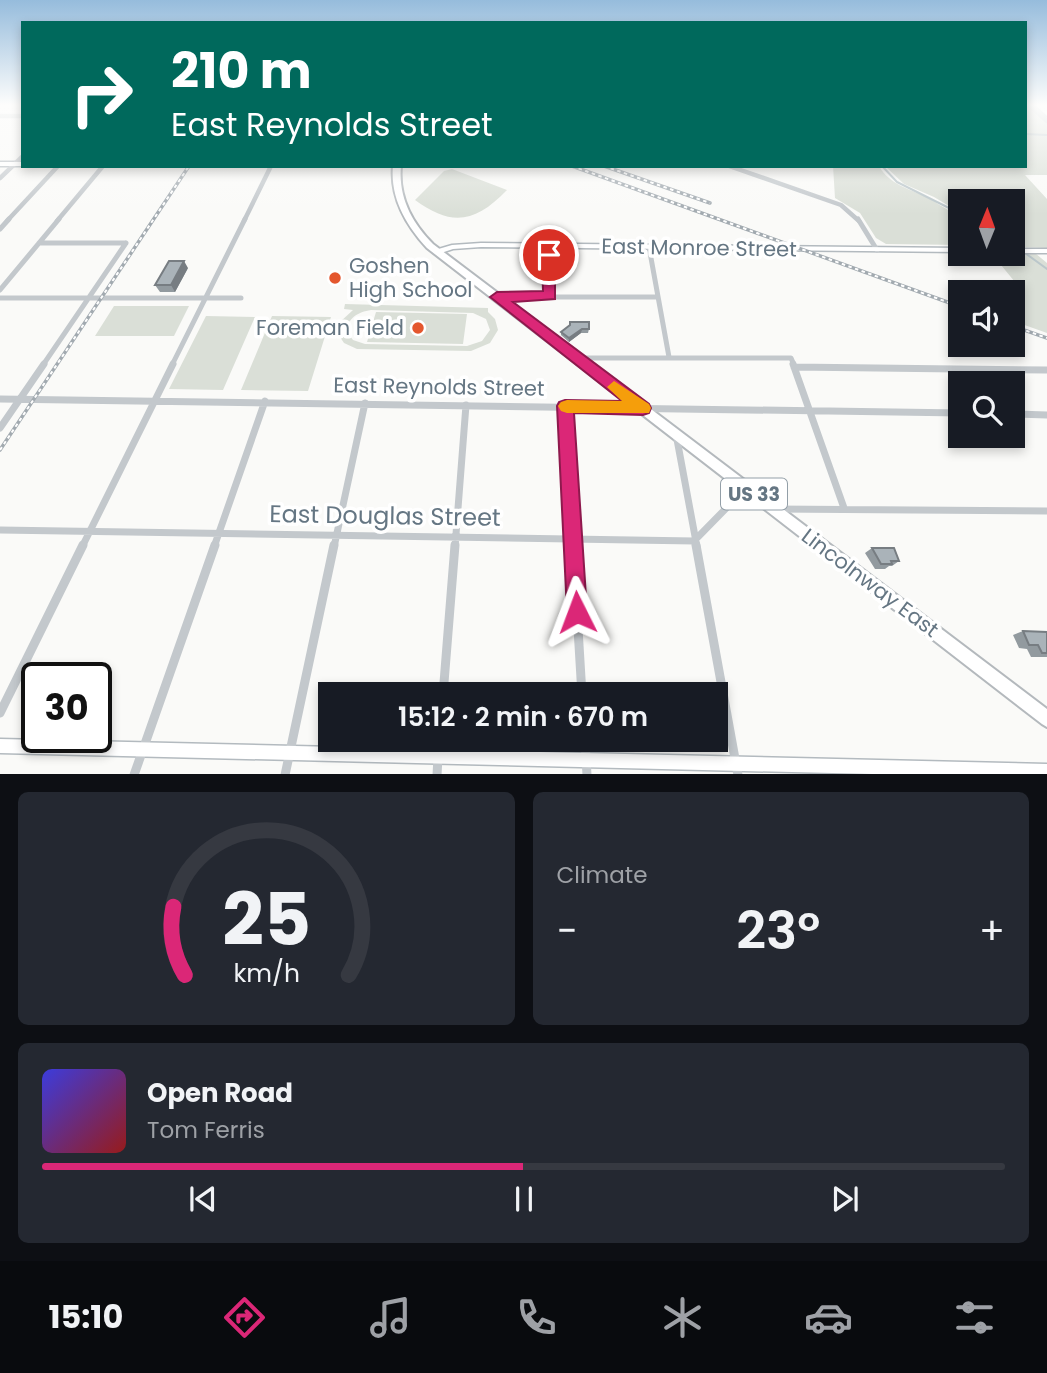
<!DOCTYPE html>
<html lang="en">
<head>
<meta charset="utf-8">
<style>
	body { margin:0; font-family:Poppins,sans-serif; background:#242831; color:#f1f3f6; height:100vh; display:flex; flex-direction:column; font-size:26px; white-space:nowrap }
	* { box-sizing:border-box; margin:0 }
	p { font-size:23px; color:#9ea1a6 }
	.icon { flex:none; width:38px; height:38px; fill:none; stroke:currentColor; stroke-width:2; stroke-linecap:round; stroke-linejoin:round }
	.map { position:relative; height:774px; overflow:hidden }
	.sheet { display:flex; flex-direction:column; gap:18px; padding:18px; background:#0d0f14; flex:1 }
	.sheet>* { flex:none }
	.banner { position:absolute; left:21px; top:21px; width:1006px; height:147px; border-radius:0px; box-shadow:0 4px 10px #0003; background:#00695c; color:#fff; overflow:hidden }
	.needle { width:46px; rotate:1deg }
	.fabs { position:absolute; left:948px; top:189px; display:grid; gap:14px }
	.fabs a { display:grid; place-items:center; width:77px; height:77px; border-radius:0px; background:#171b24; box-shadow:0 4px 10px #0003; font-size:35px }
	.speed { position:absolute; left:21px; top:662px; display:flex; gap:14px; font-size:35px; font-weight:700; text-align:center }
	.speed>* { display:grid; place-content:center; width:91px; height:91px; border-radius:50%; background:#171b24; box-shadow:0 4px 10px #0003; line-height:1 }
	.speed .limit { border:4px solid #111; border-radius:10px; background:#fff; color:#111 }
	.pin { position:absolute; display:grid; place-items:center; width:60px; height:60px; color:#fff; margin:-30px; border:4px solid #fff; border-radius:50%; box-shadow:0 2px 7px #0007 }
	.me { position:absolute; width:77px; margin:-38px; rotate:357deg; stroke-linejoin:round; filter:drop-shadow(0 0 5px #0008) }
	.turn { display:flex; align-items:center; gap:24px; height:147px; padding:0 35px; font-size:32px }
	.turn .icon { width:91px; height:91px; stroke-width:2.5 }
	.turn b { display:block; font-size:49px; line-height:60px }
	.big { font-size:52px; font-weight:600; line-height:1.1 }
	.sheet .card { flex:1; display:flex; flex-direction:column; justify-content:center; gap:10px; min-width:0; padding:0 24px; border-radius:10px; background:#242831 }
	.sheet .dial { align-items:center; gap:0 }
	.dial svg { height:182px; overflow:visible; fill:none; stroke:#363941; stroke-width:7; stroke-linecap:round; text-anchor:middle }
	.dial text { fill:#f1f3f6; stroke:none }
	.song { display:flex; align-items:center; gap:21px }
	.cover { width:84px; height:84px; border-radius:10px; background:linear-gradient(135deg,hsl(240 70% 55%),hsl(0 70% 35%)) }
	.played { height:7px; border-radius:4px; background:linear-gradient(90deg,#db2777 50%,#363941 50%) }
	.keys { display:flex; justify-content:space-around; direction:ltr }
	.heat { display:flex; justify-content:space-between; align-items:center; font-size:38px; direction:ltr }
	.sheet .tiles { flex:1; display:grid; gap:18px; grid-template-columns:1fr 1fr }
	.card:last-child { grid-column:span 2 }
	.trip { position:absolute; left:318px; top:682px; width:410px; height:70px; border-radius:0px; background:#171b24; box-shadow:0 4px 10px #0003; font-weight:600; line-height:70px; text-align:center }
	.tabs { display:flex; height:112px; justify-content:space-around; align-items:center; background:#090b0e; color:#9ea1a6 }
	.tabs .icon { width:49px; height:49px }
	.tabs .on { color:#db2777 }
	.tabs b { font-size:32px; color:#f1f3f6 }
	.map>svg:first-child { display:block }
	.green { fill:#dadfd7; fill-rule:evenodd }
	.lines { fill:none; stroke-linecap:round; stroke-linejoin:round }
	.stream { stroke:#bbc7cb; stroke-width:2 }
	.secondary-casing { stroke:#b3babf; stroke-width:3 }
	.highway-casing { stroke:#b4b9bd; stroke-width:4 }
	.street-far3 { stroke:#c3c8cc; stroke-width:4.5 }
	.street-far2 { stroke:#c3c8cc; stroke-width:5 }
	.street-far1 { stroke:#c3c8cc; stroke-width:7 }
	.street { stroke:#c3c8cc; stroke-width:9 }
	.secondary { fill:#fff; fill-rule:evenodd }
	.highway { fill:#fff; fill-rule:evenodd }
	.rail-casing { stroke:#a2aab0; stroke-width:3.5 }
	.rail { stroke:#fff; stroke-width:2; stroke-dasharray:3.5; stroke-linecap:butt }
	.wall { fill:#929a9f }
	.shaded-wall { fill:#777d82 }
	.building { fill:#aab3b9; stroke:#777d82; stroke-width:2 }
	.route { fill:#db2777; stroke:#8e194d; stroke-width:2 }
	.slow { fill:#f59e0b }
	.poi-dot { fill:#e4572e; stroke:#fff; stroke-width:2.5 }
	.labels { text-anchor:middle; stroke-width:7; stroke-linejoin:round; paint-order:stroke }
	.shield { fill:#fff; stroke:#939fa8; stroke-width:2 }
	.shield-label { font-size:19px; font-weight:bold; fill:#657683 }
	.street-label { font-size:21px; fill:#657683; stroke:#fff }
	.poi-label { font-size:21px; fill:#657683; stroke:#fff; text-anchor:start }
	.near-street-label { font-size:24px; fill:#657683; stroke:#fff }
</style>
</head>
<body>
<div class="map">
<svg width="1047" height="775" viewBox="0 0 1047 775">
	<rect width="100%" height="100%" fill="#fafaf8"/>
	<path class="green" d="M1026,105L1047,123V175H1025L1047,199V248L1017,247L1013,242V201H961V213L934,197L904,184L885,166H1026Z
		M833,166H879C890,185 908,188 926,197C938,203 948,211 961,217V245L886,244L876,238L860,213L835,198Z
		M452,169L507,190C475,223 452,227 415,200L444,171Z
		M1035,253L1047,263V333L1013,321V294L1024,293L992,254Z
		M345,304L488,308V312L495,319L498,330L490,343L471,351L357,349L344,343L338,334L340,322L353,310L344,309ZM371,310L473,313L486,319L490,330L482,341L467,346L365,344L353,340L347,332C347,318 358,312 371,310Z
		M114,306H189L174,336H95Z
		M376,312L467,314L463,344L367,342Z
		M206,316L255,317L223,390L169,389Z
		M272,316L331,317L308,391L241,390Z"/>
	<g class="lines">
		<path class="stream" d="M1034,105L1047,117
			M1026,134L1047,135
			M882,166L897,182L961,214
			M1013,245L1020,250
			M1025,253L1047,269"/>
		<g class="secondary-casing">
			<path id="secondary" d="M0,162H23V166H0Z
				M481,243L961,248V252L481,247L453,249L438,254L434,252L435,250L452,245Z
				M1013,249H1047V253H1013Z
				M0,739L1047,764V775H914L0,753Z"/>
		</g>
		<g class="highway-casing">
			<path id="highway" d="M393,166H401C398,197 412,223 433,244L1047,709V727L1042,724L427,248C406,225 390,198 393,166Z"/>
		</g>
		<path class="street-far3" d="M1029,105L1047,121
			M0,116H23
			M729,166L841,205L859,221
			M0,178L23,156
			M7,221L58,166
			M57,221L103,166
			M244,221L271,166"/>
		<path class="street-far2" d="M858,219L877,250
			M0,229L9,219
			M39,243H126
			M548,246L550,296
			M649,247L669,357
			M0,290L59,219
			M497,297H658
			M0,298H241
			M574,358H791L794,365
			M43,365L126,243
			M172,365L245,219"/>
		<path class="street-far1" d="M793,364L844,508
			M794,367L1047,370
			M0,399L961,413
			M565,406L573,547
			M1013,414L1047,415
			M0,428L44,364
			M676,434L697,547
			M774,509L1047,511
			M0,530L694,541L746,488
			M82,547L173,364
			M214,547L265,401
			M334,547L365,403
			M455,547L466,405"/>
		<path class="street" d="M573,545L582,695
			M696,545L738,775
			M443,695L455,545
			M0,713L83,545
			M585,740L587,775
			M134,775L215,545
			M285,775L334,545
			M437,775L439,740"/>
		<use href="#secondary" class="secondary"/>
		<use href="#highway" class="highway"/>
		<g class="rail-casing">
			<path id="rail" d="M572,166L961,307
				M604,166L710,203
				M1013,326L1047,338
				M0,450L189,166"/>
		</g>
		<use href="#rail" class="rail"/>
	</g>
	<path class="wall" d="M188,268L175,292H160L155,285Z
		M570,325L589,329L588,333H581L569,342L561,335V332Z
		M872,548L899,561L892,566H889L885,569H875L865,553Z
		M1023,631L1047,632V657H1031L1027,649L1019,648L1013,635Z"/>
	<path class="shaded-wall" d="M184,261L188,268L175,292L171,285Z
		M582,329L581,333L569,342V338Z"/>
	<path class="building" d="M169,261H184L171,285H155Z
		M570,322H589V329H582L569,338L561,332L570,325Z
		M872,548H894L899,561H891L892,564H881Z
		M1023,631L1047,632V653H1042L1038,645H1029Z"/>
	<linearGradient id="sky" x2="0" y2="1"><stop stop-color="#96bcdc"/><stop offset="0.49" stop-color="#fdfdfc"/><stop offset="1" stop-color="#fdfdfc" stop-opacity="0"/></linearGradient>
	<rect width="1047" height="214" fill="url(#sky)"/>
	<path class="route" d="M549,251L555,255V299L513,302L649,404L651,408L649,413L643,415L574,413L587,612L584,619L577,622L570,619L567,612L557,406L559,402L565,400L622,401L490,297L497,292L543,291L542,255Z"/>
	<path class="slow" d="M614,381L649,404L651,408L649,413H567L561,411L558,406L561,402L567,400L622,401L607,387Z"/>
	<g class="poi-dot">
		<circle cx="335" cy="278" r="7"/>
		<circle cx="418" cy="328" r="7"/>
	</g>
	<g class="labels">
		<rect class="shield" x="721" y="478.5" width="66" height="31" rx="5"/>
		<g class="shield-label">
			<text x="754" y="501">US 33</text>
		</g>
		<g class="street-label">
			<text transform="translate(699 248) rotate(1)" y="7">East Monroe Street</text>
			<text transform="translate(439 387) rotate(1)" y="7">East Reynolds Street</text>
			<text transform="translate(870 583) rotate(37)" y="7">Lincolnway East</text>
		</g>
		<g class="poi-label">
			<text x="349" y="273">Goshen<tspan x="349" dy="24">High School</tspan></text>
			<text x="404" y="335" text-anchor="end">Foreman Field</text>
		</g>
		<g class="near-street-label">
			<text transform="translate(385 516) rotate(1)" y="8">East Douglas Street</text>
		</g>
	</g>
</svg>
<div class="fabs">
<a><svg class="needle" viewBox="-14 -14 28 28"><path d="M0-13l5 13h-10z" fill="#e53935"/><path d="M0 13l5-13h-10z" fill="#9ea1a6"/></svg></a>
<a><svg class="icon" aria-label="sound" viewBox="0 0 24 24"><path d="M4 9h4l5-4v14l-5-4H4zM17 9q2 3 0 6"/></svg></a>
<a><svg class="icon" aria-label="search" viewBox="0 0 24 24"><circle cx="10" cy="10" r="6"/><path d="M15 15l6 6"/></svg></a>
</div>
<div class="speed"><div class="limit">30</div></div>
<div class="pin" style="left:549px;top:255px;background:#d93025"><svg class="icon" aria-label="arrive" viewBox="0 0 24 24"><path d="M6 21V4h12l-3 4 3 4H6"/></svg></div>
<svg class="me" style="left:577px;top:612px" viewBox="-20 -20 40 40"><path d="M0-17L14 15 0 8-14 15z" fill="#db2777" stroke="#fff" stroke-width="4"/></svg>
<div class="trip">15:12 · 2 min · 670 m</div>
<div class="banner">
<div class="turn"><svg class="icon" aria-label="right" viewBox="0 0 24 24"><path d="M7 20v-9h11M14 6l5 5-5 5"/></svg><div><b>210 m</b>East Reynolds Street</div></div>
</div>
</div>
<section class="sheet">
<div class="tiles">
<div class="card dial"><svg viewBox="0 0 100 80">
<path d="M14 69A42 42 0 1 1 86 69"/>
<path d="M14 69A42 42 0 0 1 9 39" stroke="#db2777"/>
<text x="50" y="56" font-size="32" font-weight="700">25</text>
<text x="50" y="72" font-size="11">km/h</text>
</svg></div>
<div class="card"><p>Climate</p>
<div class="heat"><a>−</a><b class="big">23°</b><a>+</a></div>
</div>
<div class="card">
<div class="song"><i class="cover"></i><div><b>Open Road</b><p>Tom Ferris</p></div></div>
<div class="played"></div>
<div class="keys"><svg class="icon" aria-label="previous" viewBox="0 0 24 24"><path d="M18 5L8 12l10 7zM5 5v14"/></svg><svg class="icon" aria-label="pause" viewBox="0 0 24 24"><path d="M8 5v14M16 5v14"/></svg><svg class="icon" aria-label="next" viewBox="0 0 24 24"><path d="M6 5l10 7-10 7zM19 5v14"/></svg></div>
</div>
</div>
</section>
<nav class="tabs">
<b>15:10</b>
<svg class="icon on" aria-label="directions" viewBox="0 0 24 24"><path d="M12 3l9 9-9 9-9-9zM9 14v-3h6M13 9l2 2-2 2"/></svg>
<svg class="icon" aria-label="music" viewBox="0 0 24 24"><path d="M9 18V5l10-2v13"/><circle cx="6" cy="18" r="3"/><circle cx="16" cy="16" r="3"/></svg>
<svg class="icon" aria-label="phone" viewBox="0 0 24 24"><path d="M5 4h4l2 5-3 2q2 4 5 5l2-3 5 2v4C11 20 4 13 5 4z"/></svg>
<svg class="icon" aria-label="climate" viewBox="0 0 24 24"><path d="M12 3v18M4 7l16 10M4 17L20 7"/></svg>
<svg class="icon" aria-label="car" viewBox="0 0 24 24"><path d="M5 17H2v-5l4-1 3-4h7l3 4 3 1v5h-3M9 17h6M6 11h13"/><circle cx="7" cy="17" r="2"/><circle cx="17" cy="17" r="2"/></svg>
<svg class="icon" aria-label="filters" viewBox="0 0 24 24"><path d="M4 7h16M4 17h16"/><circle cx="9" cy="7" r="2"/><circle cx="15" cy="17" r="2"/></svg>
</nav>
</body>
</html>
